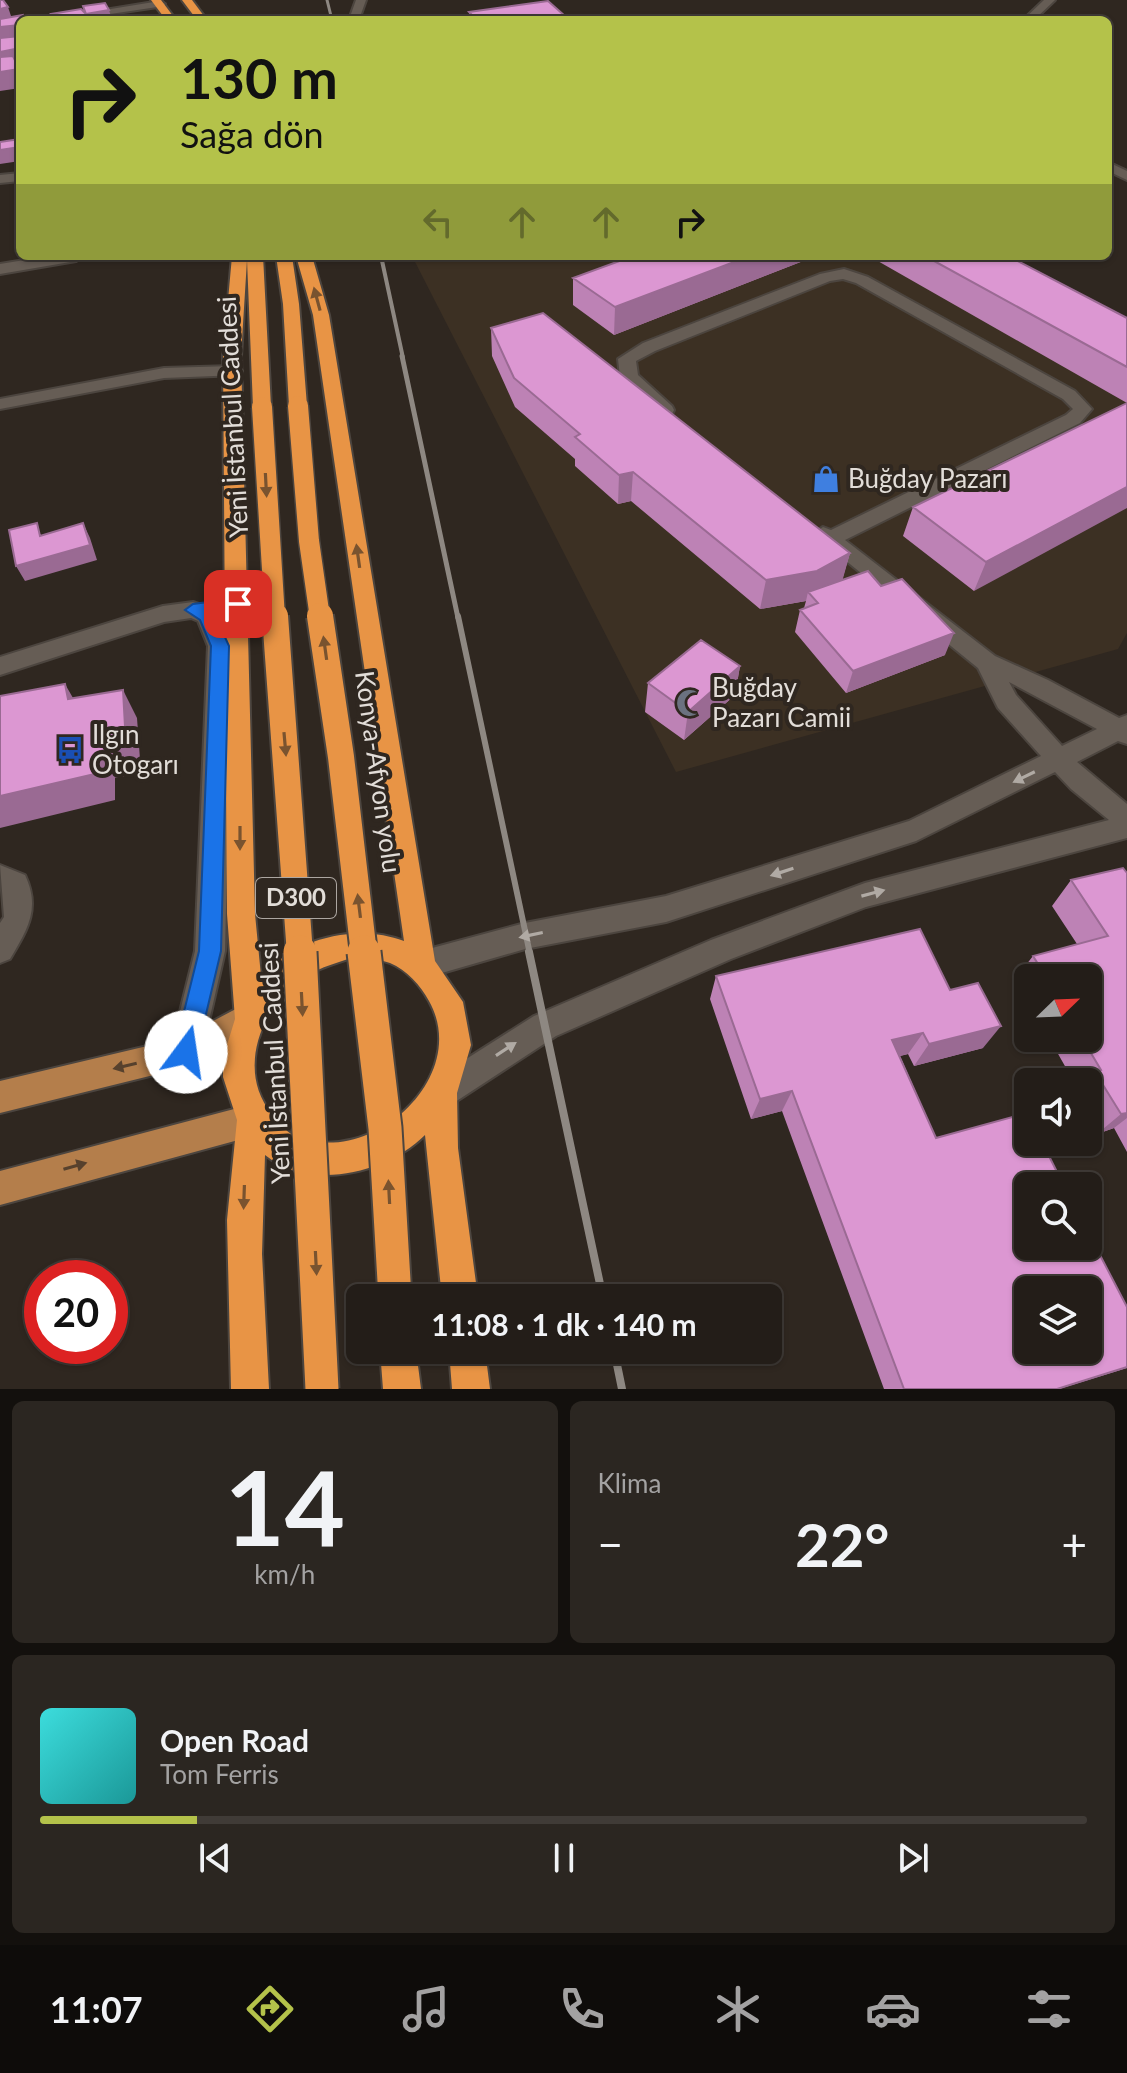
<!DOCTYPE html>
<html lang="tr">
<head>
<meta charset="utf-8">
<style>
	body { margin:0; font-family:Lato,sans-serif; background:#2b2621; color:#f1f3f6; height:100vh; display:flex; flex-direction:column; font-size:30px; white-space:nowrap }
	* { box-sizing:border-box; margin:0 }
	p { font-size:26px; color:#a3a2a2 }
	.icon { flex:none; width:44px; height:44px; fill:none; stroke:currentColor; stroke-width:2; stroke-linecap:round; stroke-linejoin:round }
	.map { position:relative; height:1389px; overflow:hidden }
	.sheet { display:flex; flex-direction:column; gap:12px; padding:12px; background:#13100d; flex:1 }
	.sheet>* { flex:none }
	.banner { position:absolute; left:16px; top:16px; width:1096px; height:244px; border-radius:12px; box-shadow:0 2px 6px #0004,0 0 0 2px #403b37; background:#b4c24a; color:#111; overflow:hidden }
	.needle { width:52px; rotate:67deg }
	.buttons { position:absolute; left:1014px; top:964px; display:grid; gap:16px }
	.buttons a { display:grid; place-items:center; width:88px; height:88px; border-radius:12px; background:#231d18; box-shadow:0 2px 6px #0004,0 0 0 2px #403b37; font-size:40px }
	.speed { position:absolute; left:24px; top:1260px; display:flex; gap:16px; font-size:40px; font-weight:700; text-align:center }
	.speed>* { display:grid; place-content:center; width:104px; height:104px; border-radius:50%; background:#231d18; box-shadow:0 2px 6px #0004,0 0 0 2px #403b37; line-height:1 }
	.speed .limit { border:12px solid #d22; background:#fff; color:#111 }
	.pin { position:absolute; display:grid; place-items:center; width:68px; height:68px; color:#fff; margin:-34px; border-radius:16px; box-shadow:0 4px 12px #0006 }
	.me { position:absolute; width:88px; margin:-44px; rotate:14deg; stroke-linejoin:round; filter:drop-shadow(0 0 6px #0008) }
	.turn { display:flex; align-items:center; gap:28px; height:168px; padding:0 32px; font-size:36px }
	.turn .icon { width:104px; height:104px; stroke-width:2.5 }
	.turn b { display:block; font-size:56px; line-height:68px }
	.lanes { display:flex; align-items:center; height:76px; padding:0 32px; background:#0003; justify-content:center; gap:40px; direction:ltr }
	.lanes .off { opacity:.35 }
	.big { font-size:60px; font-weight:700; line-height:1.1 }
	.sheet .card { flex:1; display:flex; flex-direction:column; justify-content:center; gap:12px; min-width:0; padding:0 28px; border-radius:12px; background:#2b2621 }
	.sheet .dial { align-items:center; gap:0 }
	.dial b { font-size:104px; line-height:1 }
	.song { display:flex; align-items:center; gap:24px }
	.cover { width:96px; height:96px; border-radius:12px; background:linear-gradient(135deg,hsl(180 70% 55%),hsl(180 70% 35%)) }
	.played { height:8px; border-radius:4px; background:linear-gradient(90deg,#b4c24a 15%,#403b37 15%) }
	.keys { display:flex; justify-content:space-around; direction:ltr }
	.heat { display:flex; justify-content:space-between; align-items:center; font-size:44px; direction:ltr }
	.sheet .tiles { flex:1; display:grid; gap:12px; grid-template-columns:1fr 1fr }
	.card:last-child { grid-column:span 2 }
	.trip { position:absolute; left:346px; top:1284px; width:436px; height:80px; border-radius:12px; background:#231d18; box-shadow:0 2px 6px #0004,0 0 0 2px #403b37; font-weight:700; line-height:80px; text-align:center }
	.tabs { display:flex; height:128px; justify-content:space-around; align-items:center; background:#0e0c0a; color:#a3a2a2 }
	.tabs .icon { width:56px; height:56px }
	.tabs .selected { color:#b4c24a }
	.tabs b { font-size:36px; color:#f1f3f6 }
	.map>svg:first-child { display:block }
	.built { fill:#3c3023 }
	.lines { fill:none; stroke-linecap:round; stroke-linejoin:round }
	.minor-casing { stroke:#4c453f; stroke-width:4 }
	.major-casing { stroke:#4c453f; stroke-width:4 }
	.highway-casing { stroke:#4c453f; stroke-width:4 }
	.minor { fill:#665d55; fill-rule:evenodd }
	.major { fill:#b47e4b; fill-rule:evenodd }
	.highway { fill:#e89445; fill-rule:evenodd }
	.rail-far4 { stroke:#8e8882; stroke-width:3 }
	.rail-far3 { stroke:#8e8882; stroke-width:4 }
	.rail-far2 { stroke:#8e8882; stroke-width:5 }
	.rail-far1 { stroke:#8e8882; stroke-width:6 }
	.rail { stroke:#8e8882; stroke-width:8 }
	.highway-bridge-far2-casing { stroke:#4c453f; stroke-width:23; stroke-linecap:butt }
	.highway-bridge-far1-casing { stroke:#4c453f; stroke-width:30; stroke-linecap:butt }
	.highway-bridge-casing { stroke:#4c453f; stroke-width:37; stroke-linecap:butt }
	.highway-bridge-far2 { stroke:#e89445; stroke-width:20 }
	.highway-bridge-far1 { stroke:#e89445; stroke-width:26 }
	.highway-bridge { stroke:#e89445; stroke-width:33 }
	.wall { fill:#bd82b5 }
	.shaded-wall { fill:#9a6a93 }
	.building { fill:#dc97d2; stroke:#9a6a93; stroke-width:2; fill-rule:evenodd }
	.oneway { fill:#79532f }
	.oneway2 { fill:#b0aaa4 }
	.oneway3 { fill:#57412d }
	.route { fill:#1a73e8; stroke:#114b97; stroke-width:2 }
	.labels { text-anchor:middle; stroke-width:8; stroke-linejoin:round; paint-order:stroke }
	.shield { fill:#2f2720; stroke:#aca6a1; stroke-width:2 }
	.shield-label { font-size:24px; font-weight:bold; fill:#e2ddd8 }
	.street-label { font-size:26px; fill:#e2ddd8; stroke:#2f2720 }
	.poi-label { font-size:26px; fill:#e2ddd8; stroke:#2f2720; text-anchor:start }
</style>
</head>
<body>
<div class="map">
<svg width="1127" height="1389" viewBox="0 0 1127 1389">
	<rect width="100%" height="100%" fill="#2f2720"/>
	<path class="built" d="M412,256H988L1127,324V633L1118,649L676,772Z"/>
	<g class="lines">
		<g class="minor-casing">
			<path id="minor" d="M356,0H366L361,14L363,20H353L351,14Z
				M1044,0H1055L1034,20H1023Z
				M160,1L165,4L164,6L70,20H43Z
				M1108,162L1127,171V180L1108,171Z
				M20,173V181L0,183V175Z
				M49,256H84L76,261L0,274V264Z
				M844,269L868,277L1075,391L1092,409L1080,423L845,540L995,656L1048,680L1119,718L1127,715V744L1118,741L1077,762L1127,804V838L866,907L731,959L556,1036L452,1104L441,1109L430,1104L425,1093L430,1082L534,1016L711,940L865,883L1109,820L1071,789L1055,772L916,841L666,922L525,949L421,979L411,975L406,965L411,955L421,951L525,923L666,896L909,821L1041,756L998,708L978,668L813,534L823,527L831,530L1066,415L1073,409L1063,399L856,283L843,279L830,281L655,351L636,361L638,375L672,406L674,410L672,414H658L620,377L618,359L643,343L820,274ZM1009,682L1097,729L1062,746L1016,695Z
				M233,366L239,367L242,371L239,375L164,378L0,409V399L164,368Z
				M193,602L215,610L232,646L225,951L202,1052L197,1063L186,1067L175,1063L170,1052L195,951L208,646L198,621L191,618L164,622L0,675V657L163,606Z
				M0,865L25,875C41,909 27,930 10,959L0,963V923L4,917Z"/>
		</g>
		<g class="major-casing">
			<path id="major" d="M249,1002L260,1007L264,1017L260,1027L186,1067L0,1113V1081L181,1038Z
				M253,1104L264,1109L269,1120L264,1131L253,1136L0,1205V1171Z"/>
		</g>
		<g class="highway-casing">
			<path id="highway" d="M151,0H161L176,20H166Z
				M182,0H192L207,20H197Z
				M232,256H263L271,407L262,413L253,407L247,260L241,356L255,914L261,976C295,938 357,923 404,941L313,315L296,256H312L329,315L435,961L463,1002L471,1045L457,1093L458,1148L478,1298H442L425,1135C387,1173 310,1192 265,1155L262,1254L269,1389H231L227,1220L237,1120L223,1077V1058L235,1019L227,914L223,356ZM348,959C362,960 377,958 390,963C407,970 420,985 429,1001C472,1077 369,1170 293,1135C285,1131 278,1121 272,1114C240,1076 256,1021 289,989C305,973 326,966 348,959Z
				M276,256H292L299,304L307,406L298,412L289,406L283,304Z
				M380,1350H416L421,1389H383Z
				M449,1350H485L490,1389H452Z"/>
		</g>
		<use href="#minor" class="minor"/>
		<use href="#major" class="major"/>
		<use href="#highway" class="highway"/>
		<path class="rail-far4" d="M327,0L332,20"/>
		<path class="rail-far3" d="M381,256L403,358"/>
		<path class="rail-far2" d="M402,356L458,618"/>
		<path class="rail-far1" d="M458,616L530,954"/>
		<path class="rail" d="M529,952L603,1298
			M614,1350L622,1389"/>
		<g class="highway-bridge-far2-casing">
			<path id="highway-bridge-far2" d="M298,406L309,541L320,618
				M262,407L275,618"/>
		</g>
		<g class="highway-bridge-far1-casing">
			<path id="highway-bridge-far1" d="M275,616L300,954
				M320,616L341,757L364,954"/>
		</g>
		<g class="highway-bridge-casing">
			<path id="highway-bridge" d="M300,952L322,1389
				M364,952L385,1128L395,1298"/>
		</g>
		<use href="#highway-bridge-far2" class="highway-bridge-far2"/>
		<use href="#highway-bridge-far1" class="highway-bridge-far1"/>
		<use href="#highway-bridge" class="highway-bridge"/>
	</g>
	<path class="wall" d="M469,12L565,16V20H470Z
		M633,256H816L614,335L573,305V278Z
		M869,256H1008L1127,318V403Z
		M491,328L850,553L842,580L945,655L846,693L795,632L800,610L804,608L806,601L760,609L631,501L618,504L575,466V459L515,407L492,356Z
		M1127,403L974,591L903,536L913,507Z
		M740,666L735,695L684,740L645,712L648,683Z
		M1127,873V1152L1114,1128L1097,1134L1088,1119V1082H1074L1049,1038H1088V978H1028V1002L1015,979L1033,956L1077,944L1052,906L1071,880Z
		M716,976L950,990L983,1048L914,1066L908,1054L900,1056L936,1138L1127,1368L1059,1389H884L782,1111L751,1119L710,999Z"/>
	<path class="shaded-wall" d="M8,7L12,19L0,21V9Z
		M109,10L112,20H68L86,14Z
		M565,16V20H537Z
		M20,25V37L0,40V27Z
		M20,48V61L0,65V52Z
		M19,69L20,88L0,91V72Z
		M20,147V161L0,164V150Z
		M750,256H816L614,335L615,307Z
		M633,472L631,501L618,504L619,475Z
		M1127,487V508L974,591L986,562Z
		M83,523L90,538L97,560L25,581L16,566Z
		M850,553L842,582L808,592L806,601L760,609L766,580Z
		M954,633L945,655L846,693L853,671Z
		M740,666L735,695L684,740L688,712Z
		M65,684L81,712L68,699Z
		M123,690L137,718L141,773L115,778V800L0,828V796L100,751Z
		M1001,1026L983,1048L914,1066L929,1044Z
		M923,1033L908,1054L879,1061L892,1040Z
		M792,1091L782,1111L751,1119L760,1099Z
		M1127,1113V1118L1114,1128L1097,1134L1121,1114Z"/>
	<path class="building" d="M0,0H3L8,7L0,9Z
		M548,1L565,16L537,20H477L469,12Z
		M105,3L109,10L86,14L83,6Z
		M81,9L88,16L68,20H56L51,14Z
		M23,15L24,20H20V25L0,27V19Z
		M20,36V48L0,52V38Z
		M13,56L19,69L0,72V57Z
		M20,139V147L0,150V142Z
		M633,256H750L615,307L573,278Z
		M925,256H1008L1127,318V367Z
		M543,313L850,553L817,571L766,580L633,472L619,475L575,437L580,434L514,378L491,328Z
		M1127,403V487L986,562L913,507Z
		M37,523L40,536L83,523L90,545L16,566L9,530Z
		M868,571L881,586L902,579L954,633L853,671L800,610L818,603L808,592Z
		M701,640L740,666L688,712L648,683Z
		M65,684L68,699L123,690L126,745L100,751L99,773L0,796V696Z
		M1123,868L1127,873V1113L1121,1114L1095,1072L1101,1070L1082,1038H1088V978H1047L1033,956L1108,936L1071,880Z
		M920,929L950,990L978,983L1001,1026L929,1044L923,1033L892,1040L936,1138L1027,1113L1028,1116V1142H1042L1064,1186H1028V1246H1088V1232L1127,1307V1367L1057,1389H904L792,1091L760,1099L716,976ZM1028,1290H1088V1350H1028Z"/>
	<defs><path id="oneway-solid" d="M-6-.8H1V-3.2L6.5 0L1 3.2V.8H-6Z" transform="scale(2)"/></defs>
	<g class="oneway">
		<use href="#oneway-solid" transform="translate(317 299) rotate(-105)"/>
		<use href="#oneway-solid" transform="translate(266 485) rotate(87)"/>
		<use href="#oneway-solid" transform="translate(358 556) rotate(-98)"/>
		<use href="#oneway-solid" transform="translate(325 648) rotate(-98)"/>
		<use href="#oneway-solid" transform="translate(285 744) rotate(85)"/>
		<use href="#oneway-solid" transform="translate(240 838) rotate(90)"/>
		<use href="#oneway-solid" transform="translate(359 906) rotate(-97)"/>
		<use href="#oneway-solid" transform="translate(302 1004) rotate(87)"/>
		<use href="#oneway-solid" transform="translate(389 1192) rotate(-93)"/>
		<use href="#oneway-solid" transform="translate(244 1197) rotate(92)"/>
		<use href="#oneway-solid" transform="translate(316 1263) rotate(87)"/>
	</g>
	<g class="oneway2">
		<use href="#oneway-solid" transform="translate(1024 777) rotate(154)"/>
		<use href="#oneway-solid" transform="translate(782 872) rotate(162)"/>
		<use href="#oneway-solid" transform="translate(873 893) rotate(-15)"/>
		<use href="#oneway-solid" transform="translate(531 935) rotate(168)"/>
		<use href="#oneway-solid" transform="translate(506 1049) rotate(-33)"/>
	</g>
	<g class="oneway3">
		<use href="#oneway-solid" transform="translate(125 1066) rotate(167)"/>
		<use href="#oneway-solid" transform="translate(75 1166) rotate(-16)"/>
	</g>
	<path class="route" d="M238,598L246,604L244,608L214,613L229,646L221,951L197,1052L194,1060L186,1063L177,1060L174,1052L199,951L211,646L200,620L185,610L193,604Z"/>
	<defs>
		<g id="shop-bare" transform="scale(2.16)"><path d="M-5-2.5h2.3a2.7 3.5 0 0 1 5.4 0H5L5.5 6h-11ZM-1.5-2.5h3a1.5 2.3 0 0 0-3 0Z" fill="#3f7fe0" stroke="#2f2720" stroke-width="2.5" paint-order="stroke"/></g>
		<g id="mosque-bare" transform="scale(2.16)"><path d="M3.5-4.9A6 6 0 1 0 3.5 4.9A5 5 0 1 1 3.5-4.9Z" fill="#6b7280" stroke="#2f2720" stroke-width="2.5" paint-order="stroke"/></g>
		<g id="bus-bare" transform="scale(2.16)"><path d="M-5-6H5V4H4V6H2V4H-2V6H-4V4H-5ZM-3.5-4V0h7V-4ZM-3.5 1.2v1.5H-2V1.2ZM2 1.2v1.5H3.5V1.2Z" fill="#1a4fb4" stroke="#2f2720" stroke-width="2.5" paint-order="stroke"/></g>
	</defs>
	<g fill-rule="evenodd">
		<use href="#shop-bare" x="826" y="479"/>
		<use href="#mosque-bare" x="690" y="703"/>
		<use href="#bus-bare" x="70" y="750"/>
	</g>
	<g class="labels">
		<rect class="shield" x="256" y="878" width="80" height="40" rx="6"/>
		<g class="shield-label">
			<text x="296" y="906">D300</text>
		</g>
		<g class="street-label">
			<text transform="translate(233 417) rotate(-93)" y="9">Yeni İstanbul Caddesi</text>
			<text transform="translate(378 772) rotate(82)" y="9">Konya-Afyon yolu</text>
			<text transform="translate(275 1063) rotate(-93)" y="9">Yeni İstanbul Caddesi</text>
		</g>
		<g class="poi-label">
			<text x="848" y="488">Buğday Pazarı</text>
			<text x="712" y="697">Buğday<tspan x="712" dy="30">Pazarı Camii</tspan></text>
			<text x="92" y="744">Ilgın<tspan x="92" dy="30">Otogarı</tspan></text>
		</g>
	</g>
</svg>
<div class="buttons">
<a><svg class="needle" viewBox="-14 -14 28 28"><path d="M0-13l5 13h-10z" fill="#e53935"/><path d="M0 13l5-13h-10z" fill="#a3a2a2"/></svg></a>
<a><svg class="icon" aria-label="sound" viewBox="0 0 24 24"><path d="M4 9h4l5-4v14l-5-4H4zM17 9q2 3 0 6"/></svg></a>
<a><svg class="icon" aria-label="search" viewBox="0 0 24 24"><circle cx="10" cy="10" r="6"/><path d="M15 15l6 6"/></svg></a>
<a><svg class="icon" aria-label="layers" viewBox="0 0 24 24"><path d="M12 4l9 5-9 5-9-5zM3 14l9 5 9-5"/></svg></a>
</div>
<div class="speed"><div class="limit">20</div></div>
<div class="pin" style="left:238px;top:604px;background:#d93025"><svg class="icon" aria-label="arrive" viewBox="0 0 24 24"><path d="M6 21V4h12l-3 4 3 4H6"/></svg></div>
<svg class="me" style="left:186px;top:1052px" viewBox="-20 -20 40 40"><circle r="19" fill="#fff"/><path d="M0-13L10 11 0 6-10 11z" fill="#1a73e8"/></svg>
<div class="trip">11:08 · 1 dk · 140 m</div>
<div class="banner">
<div class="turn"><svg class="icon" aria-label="right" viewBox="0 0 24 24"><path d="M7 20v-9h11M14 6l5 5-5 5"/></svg><div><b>130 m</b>Sağa dön</div></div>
<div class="lanes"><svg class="icon off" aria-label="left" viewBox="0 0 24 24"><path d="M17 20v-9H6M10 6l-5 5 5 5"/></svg><svg class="icon off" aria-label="ahead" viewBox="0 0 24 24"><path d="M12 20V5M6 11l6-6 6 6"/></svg><svg class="icon off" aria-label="ahead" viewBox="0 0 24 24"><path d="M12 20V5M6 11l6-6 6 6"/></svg><svg class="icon" aria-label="right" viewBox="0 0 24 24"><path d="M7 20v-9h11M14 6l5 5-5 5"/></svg></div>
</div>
</div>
<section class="sheet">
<div class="tiles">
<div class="card dial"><b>14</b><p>km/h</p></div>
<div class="card"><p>Klima</p>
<div class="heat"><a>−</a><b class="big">22°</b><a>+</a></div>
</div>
<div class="card">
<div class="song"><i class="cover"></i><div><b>Open Road</b><p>Tom Ferris</p></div></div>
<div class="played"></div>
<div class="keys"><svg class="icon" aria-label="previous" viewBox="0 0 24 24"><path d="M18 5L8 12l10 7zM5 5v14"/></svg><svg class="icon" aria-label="pause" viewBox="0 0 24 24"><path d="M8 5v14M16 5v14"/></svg><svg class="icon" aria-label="next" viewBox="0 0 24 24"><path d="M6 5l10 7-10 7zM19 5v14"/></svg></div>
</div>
</div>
</section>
<nav class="tabs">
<b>11:07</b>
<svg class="icon selected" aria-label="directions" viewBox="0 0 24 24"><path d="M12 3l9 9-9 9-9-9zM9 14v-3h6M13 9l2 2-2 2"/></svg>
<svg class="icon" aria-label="music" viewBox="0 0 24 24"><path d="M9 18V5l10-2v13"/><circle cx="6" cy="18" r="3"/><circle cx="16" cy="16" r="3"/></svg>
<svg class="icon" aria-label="phone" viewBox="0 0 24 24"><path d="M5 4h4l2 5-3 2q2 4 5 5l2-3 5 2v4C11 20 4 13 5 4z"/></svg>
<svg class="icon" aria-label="climate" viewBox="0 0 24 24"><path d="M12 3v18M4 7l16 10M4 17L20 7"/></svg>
<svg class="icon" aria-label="car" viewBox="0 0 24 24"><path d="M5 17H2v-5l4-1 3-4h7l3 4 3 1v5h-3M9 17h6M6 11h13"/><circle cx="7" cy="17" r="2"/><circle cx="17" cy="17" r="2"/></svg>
<svg class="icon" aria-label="filters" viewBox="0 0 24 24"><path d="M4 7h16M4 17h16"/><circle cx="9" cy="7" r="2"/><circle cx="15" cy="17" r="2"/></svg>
</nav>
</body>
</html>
